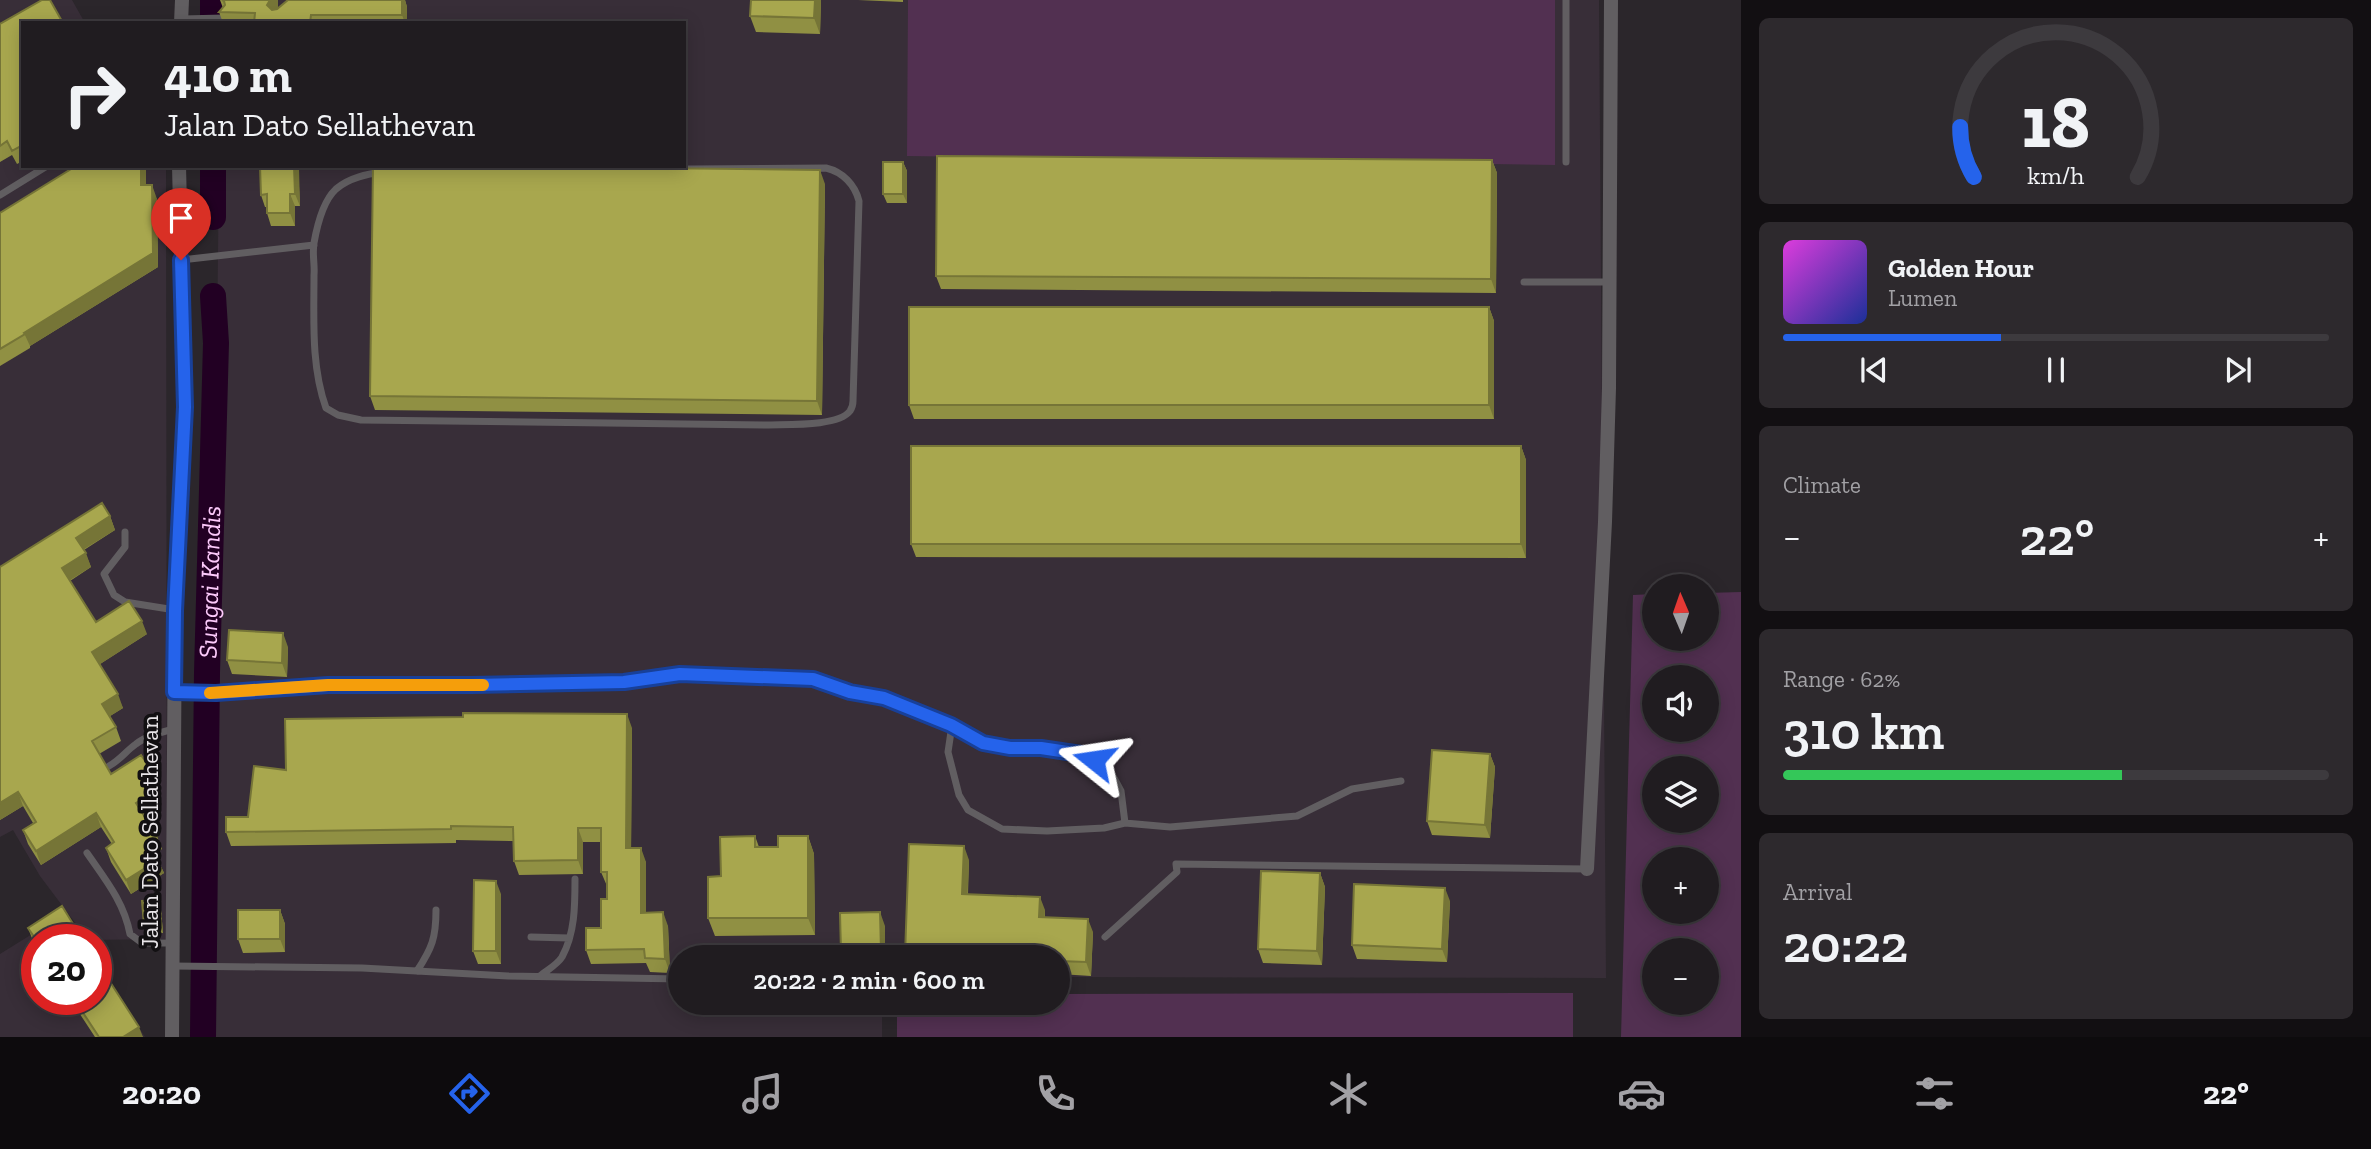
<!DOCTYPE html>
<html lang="en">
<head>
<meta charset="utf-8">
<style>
	body { margin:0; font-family:"Zilla Slab",serif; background:#2d292d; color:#f1f3f6; height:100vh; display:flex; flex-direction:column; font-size:26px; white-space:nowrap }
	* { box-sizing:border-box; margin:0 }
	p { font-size:23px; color:#a2a1a5 }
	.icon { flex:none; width:38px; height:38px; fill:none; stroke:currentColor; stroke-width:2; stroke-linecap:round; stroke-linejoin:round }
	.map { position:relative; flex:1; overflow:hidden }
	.panel { display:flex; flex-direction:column; gap:18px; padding:18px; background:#120f12; width:630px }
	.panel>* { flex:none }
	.top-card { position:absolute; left:21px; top:21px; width:665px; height:147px; border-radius:0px; box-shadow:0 4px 18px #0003,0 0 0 2px #3d3a3e; background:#201c20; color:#f1f3f6; overflow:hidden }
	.needle { width:46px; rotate:358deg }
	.controls { position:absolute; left:1642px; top:574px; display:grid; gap:14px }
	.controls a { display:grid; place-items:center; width:77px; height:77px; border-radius:50%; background:#201c20; box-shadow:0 4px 18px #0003,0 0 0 2px #3d3a3e; font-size:35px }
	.speed { position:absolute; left:21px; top:924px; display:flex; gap:14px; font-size:35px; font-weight:700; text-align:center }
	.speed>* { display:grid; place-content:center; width:91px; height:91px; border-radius:50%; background:#201c20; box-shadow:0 4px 18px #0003,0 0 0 2px #3d3a3e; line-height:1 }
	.speed .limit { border:10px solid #d22; background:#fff; color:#111 }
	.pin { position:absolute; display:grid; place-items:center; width:60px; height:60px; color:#fff; margin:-72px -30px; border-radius:50% 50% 50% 0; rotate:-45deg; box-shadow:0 0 7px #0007 }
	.pin .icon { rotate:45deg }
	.me { position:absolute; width:77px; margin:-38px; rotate:285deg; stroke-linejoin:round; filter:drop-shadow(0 0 5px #0008) }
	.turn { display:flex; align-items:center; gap:24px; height:147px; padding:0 28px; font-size:32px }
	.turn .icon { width:91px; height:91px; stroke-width:2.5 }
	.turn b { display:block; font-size:49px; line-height:60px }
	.big { font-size:52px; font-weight:600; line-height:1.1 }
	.panel .tile { flex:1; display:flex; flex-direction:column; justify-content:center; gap:10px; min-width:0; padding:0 24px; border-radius:10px; background:#2d292d }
	.panel .dial { align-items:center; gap:0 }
	.dial svg { height:182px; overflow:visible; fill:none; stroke:#3d3a3e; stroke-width:7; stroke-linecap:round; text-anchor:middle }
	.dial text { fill:#f1f3f6; stroke:none }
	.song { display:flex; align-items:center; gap:21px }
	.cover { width:84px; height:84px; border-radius:10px; background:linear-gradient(135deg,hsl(300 70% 55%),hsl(230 70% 35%)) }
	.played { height:7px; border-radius:4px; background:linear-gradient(90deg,#2563eb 40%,#3d3a3e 40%) }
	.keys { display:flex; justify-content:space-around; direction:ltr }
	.heat { display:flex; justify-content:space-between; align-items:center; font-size:38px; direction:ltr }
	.charge { height:10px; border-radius:5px; background:linear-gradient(90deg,#34c759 62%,#3d3a3e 0) }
	.trip { position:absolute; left:668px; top:945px; width:402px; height:70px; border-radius:35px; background:#201c20; box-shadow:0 4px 18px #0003,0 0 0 2px #3d3a3e; font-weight:600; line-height:70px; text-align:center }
	.menu { display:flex; height:112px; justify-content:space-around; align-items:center; background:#0d0b0d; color:#a2a1a5 }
	.menu .icon { width:49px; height:49px }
	.menu .active { color:#2563eb }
	.menu b { font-size:32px; color:#f1f3f6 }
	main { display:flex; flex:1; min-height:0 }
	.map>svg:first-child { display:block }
	.built { fill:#382e38 }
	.green { fill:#523051; fill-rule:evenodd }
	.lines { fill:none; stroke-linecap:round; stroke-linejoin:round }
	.river { stroke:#220023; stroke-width:26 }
	.service { stroke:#615e61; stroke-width:7 }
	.minor { stroke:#615e61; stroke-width:14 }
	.wall { fill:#909043 }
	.shaded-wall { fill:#767537 }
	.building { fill:#a8a74e; stroke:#767537; stroke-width:2 }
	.route-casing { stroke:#184099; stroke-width:18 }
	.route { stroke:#2563eb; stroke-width:12 }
	.slow { stroke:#f59e0b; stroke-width:12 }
	.labels { text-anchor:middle; stroke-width:7; stroke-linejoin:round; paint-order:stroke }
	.street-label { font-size:24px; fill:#e8e5e8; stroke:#121012 }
	.water-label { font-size:26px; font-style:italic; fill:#fdcafb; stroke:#121012 }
</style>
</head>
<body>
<main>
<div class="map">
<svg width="1741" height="1037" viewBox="0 0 1741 1037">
	<rect width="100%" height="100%" fill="#2b262b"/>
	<path class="built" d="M0,0H72L85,23H23V166H166L167,939L88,940L40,876L13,830L0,837Z
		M221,0H1599L1606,978L1059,977V957H681V1003H882V1037H209L219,166H684V23H221Z
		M66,913L83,940H37V999H96V960L145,1037H0V954Z"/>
	<path class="green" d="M908,0H1555V165L907,156Z
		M1741,592V1037H1621L1633,595L1654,594V639H1706V593ZM1654,677H1706V730H1654ZM1654,768H1706V821H1654ZM1654,859H1706V912H1654ZM1654,950H1706V1003H1654Z
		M1573,993V1037H897V1003H1059V994Z"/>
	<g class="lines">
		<g class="river">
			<path d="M213,23V0"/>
			<path d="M213,166V217"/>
			<path id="s1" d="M203,1037L207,673L216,343L213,296"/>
		</g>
		<path class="service" d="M1566,0V162
			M182,19L224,18
			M826,168C843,172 855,185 859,201L853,401C853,404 852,408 850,411C838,427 785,424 766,425L361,420L338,415L326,408C311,366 314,320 314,275C315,265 312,254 314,243C317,226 323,201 336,189C350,177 369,174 386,171Z
			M0,195L47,166
			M181,260L314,245
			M1524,282H1608
			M125,532V547L104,574L114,595L125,602L175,610
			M175,692L216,693L328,685H471L624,682L680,674L813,679L850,692L884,699L952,725L983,743L1010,748H1041L1081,754L1107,765L1121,791L1125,823L1170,827L1297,816L1352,789L1401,781
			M952,725L948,752L959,795L968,810L1002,829L1047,831L1104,828L1125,823
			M109,766C120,760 126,751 136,744C146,736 161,732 174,729
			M87,853C105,879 124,902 130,934L142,943H172
			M531,937L569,938
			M1105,937L1177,872L1176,864L1587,869
			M173,966L362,968L508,976L681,979
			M417,971C432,948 436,938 436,910
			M540,976C547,970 557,965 562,957C575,933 575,906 575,879"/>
		<path class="minor" d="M181,23L182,0
			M1587,869L1605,522L1609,388L1611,0
			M172,1037L175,610L185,407L179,166"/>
	</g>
	<path class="wall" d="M220,0H278V8L288,0H405L407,7V23H223L219,12L223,8Z
		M751,0H821L820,34L756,32L750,16Z
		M858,0H903V2Z
		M23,23V161L17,164L12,155L0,162V24Z
		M1492,160L1497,173L1496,293L941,289L936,276Z
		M903,162L907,171V203H887L883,194Z
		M76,166H145L146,185L157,199L158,267L30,346V348L0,366V213Z
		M260,166H298L300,206H295V226H271L267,213V207H265L261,195Z
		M825,184L822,415L375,410L370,396Z
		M1489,307L1494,321V419H914L909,405Z
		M1521,446L1526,460V558L916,557L911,544Z
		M110,516L115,530L84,550L91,567L70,581L96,622L147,634L100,664L123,708L110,716L116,727L121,741L99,754L111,774L152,771L157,785L151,789L158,806L144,815L157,836L162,849L155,854L164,873L131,894L111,862L106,848L112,844L101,827L41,865L28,844L23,830L33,823L23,806L0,820V567Z
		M288,647L287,677L232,674L227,660Z
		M632,728L631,848L646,862V912L668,926L670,973L650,972L646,963L591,964L586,950L601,928L607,899V886L601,872V842H583V874L519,875L514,861V841L456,840V843L231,846L226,832L248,817L286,770Z
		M1490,754L1495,767L1490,838L1432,835L1427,821Z
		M755,836L759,847H778L808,836L814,854L815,935L715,936L708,918L721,876Z
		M969,860L968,894L1045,910V917L1093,932L1091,976L1059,974V957H906L905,955Z
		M1320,873L1325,887L1322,965L1263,963L1258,949Z
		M501,894V964H478L473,951Z
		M1450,901L1447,962L1357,959L1352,945Z
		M161,910L163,933L147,934L144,925Z
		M280,910L285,924V952L243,953L238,939Z
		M885,926V957H842L841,952Z
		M28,928L37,940V947L33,941Z
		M70,999H96L143,1037H95Z"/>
	<path class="shaded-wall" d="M270,0H278V10L272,18L267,5Z
		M402,0H405L407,7V23H405L402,15Z
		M815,0H821L820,34L814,18Z
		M1492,160L1497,173L1496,293L1491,279Z
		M903,162L907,171V203L903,194Z
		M141,166H145L146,169V199L141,185Z
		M294,166H298L299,168L300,206L295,194Z
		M820,170L825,184L822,415L817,401Z
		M152,185L157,199L158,267L30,346L24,333Z
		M290,194L295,206V226L290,213Z
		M1489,307L1494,321V419L1489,405Z
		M1521,446L1526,460V558L1521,544Z
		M110,516L115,530L81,551L76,538Z
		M86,553L91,567L67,582L62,568Z
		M142,621L147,634L97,666L92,652Z
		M283,633L288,647L287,677L282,663Z
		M118,694L123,708L107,718L102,704Z
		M627,714L632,728L631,862L626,848Z
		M1490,754L1495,767L1490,838L1485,825Z
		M152,771L157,785L148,790L143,777Z
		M18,792L23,806L0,820V803Z
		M153,792L158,806L141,817L136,803Z
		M96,813L101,827L41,865L36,851Z
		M578,828L583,842V874L578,860Z
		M808,836L814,854L815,935L808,918Z
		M964,846L969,860L967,907L962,894Z
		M641,848L646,862V927L641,913Z
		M158,860L164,873L131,894L126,880Z
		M1320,873L1325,887L1322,965L1317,951Z
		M496,881L501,894V964L496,951Z
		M1445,888L1450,901L1447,962L1442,949Z
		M1040,897L1045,910L1044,930L1039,917Z
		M158,900L161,910L163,933L159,924Z
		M280,910L285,924V952L280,939Z
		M663,912L668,926L670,973L665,959Z
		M880,912L885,926V957H883L881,951Z
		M1088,919L1093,932L1091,976L1086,962Z
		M139,1027L143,1037H123Z"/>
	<path class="building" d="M42,0H50L63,23H23V145L12,151L7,141L0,146V24Z
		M222,0H270L267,5L272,10L277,9L288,0H402V15H311L310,23H254L255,13L219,12L225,5L224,1Z
		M751,0H815L814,18L750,16Z
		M937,156L1492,160L1491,279L936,276Z
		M883,162H903V194H883Z
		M76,166H141V185H152L153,253L24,333L25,334L0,349V213Z
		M260,166H294L295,194H290V213H267V194L261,195Z
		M373,166H475L820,170L817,401L370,396Z
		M909,307H1489V405H909Z
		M911,446H1521V544H911Z
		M102,503L110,516L76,538L86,553L62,568L96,622L129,601L142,621L92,652L118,694L102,704L116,727L92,741L111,774L141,755L152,771L143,777L153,792L136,803L157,836L147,841L158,860L126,880L106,848L114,842L96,813L36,851L23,830L36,822L18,792L0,803V567Z
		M229,630L283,633L282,663L227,660Z
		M463,713L627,714L626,848H641V913L663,912L665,959L645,958L644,949L586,950V928H601V899H607V872H601V828H578V860L514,861L513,827L451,826V829L226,832V817H248L254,766L286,770L285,719L463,717Z
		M1432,750L1490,754L1485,825L1427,821Z
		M755,836V847H778V836H808V918H708V877L721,876L720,837Z
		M909,844L964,846L962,894L1040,897L1039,917L1088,919L1086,962L1059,961V957H966L905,955Z
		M1261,871L1320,873L1317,951L1258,949Z
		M474,880L496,881V951H473Z
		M1354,884L1445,888L1442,949L1352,945Z
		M158,900L159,924L144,925L142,901Z
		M62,906L83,940H37V941L28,928Z
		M238,910H280V939H238Z
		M880,912L881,951L841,952L840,913Z
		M96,960L139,1027L123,1037H99L74,999H96Z"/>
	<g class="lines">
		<g class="route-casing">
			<path id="route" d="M181,260L185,407L175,611L174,692L216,693L328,685H471L624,682L680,674L813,679L850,692L884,698L951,725L983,743L1010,748H1041L1081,754L1094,760"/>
		</g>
		<use href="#route" class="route"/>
		<path class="slow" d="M210,693L328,685H483"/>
	</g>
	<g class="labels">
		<g class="street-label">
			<text transform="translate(150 832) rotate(-90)" y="8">Jalan Dato Sellathevan</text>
		</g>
		<g class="water-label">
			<text dy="9" stroke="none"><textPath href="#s1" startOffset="455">Sungai Kandis</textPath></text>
		</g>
	</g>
</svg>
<div class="controls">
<a><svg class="needle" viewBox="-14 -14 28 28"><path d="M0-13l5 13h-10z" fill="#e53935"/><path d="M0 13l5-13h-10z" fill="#a2a1a5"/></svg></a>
<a><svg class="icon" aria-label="sound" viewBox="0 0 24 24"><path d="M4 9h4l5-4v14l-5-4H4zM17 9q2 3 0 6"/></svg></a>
<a><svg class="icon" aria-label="layers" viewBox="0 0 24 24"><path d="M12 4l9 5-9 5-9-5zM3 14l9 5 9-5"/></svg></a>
<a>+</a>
<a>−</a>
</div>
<div class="speed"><div class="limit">20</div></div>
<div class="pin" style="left:181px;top:260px;background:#d93025"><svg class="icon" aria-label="arrive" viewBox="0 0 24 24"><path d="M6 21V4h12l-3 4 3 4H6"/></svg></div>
<svg class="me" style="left:1094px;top:760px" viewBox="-20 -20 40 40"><path d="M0-17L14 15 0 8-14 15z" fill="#2563eb" stroke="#fff" stroke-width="4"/></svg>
<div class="trip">20:22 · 2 min · 600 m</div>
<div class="top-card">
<div class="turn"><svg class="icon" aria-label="right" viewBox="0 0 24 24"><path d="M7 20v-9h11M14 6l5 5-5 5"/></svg><div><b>410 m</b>Jalan Dato Sellathevan</div></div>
</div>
</div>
<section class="panel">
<div class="tile dial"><svg viewBox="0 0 100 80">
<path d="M14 69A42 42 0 1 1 86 69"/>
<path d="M14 69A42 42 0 0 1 8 47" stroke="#2563eb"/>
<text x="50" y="56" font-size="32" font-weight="700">18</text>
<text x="50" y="72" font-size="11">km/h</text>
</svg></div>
<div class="tile">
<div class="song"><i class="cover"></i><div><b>Golden Hour</b><p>Lumen</p></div></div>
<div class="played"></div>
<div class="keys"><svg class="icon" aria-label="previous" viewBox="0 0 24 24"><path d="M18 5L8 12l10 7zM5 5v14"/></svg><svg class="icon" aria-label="pause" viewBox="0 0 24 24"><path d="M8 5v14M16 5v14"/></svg><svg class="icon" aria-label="next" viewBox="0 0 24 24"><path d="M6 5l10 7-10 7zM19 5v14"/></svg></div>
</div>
<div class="tile"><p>Climate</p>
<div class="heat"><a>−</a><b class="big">22°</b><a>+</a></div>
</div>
<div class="tile"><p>Range · 62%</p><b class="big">310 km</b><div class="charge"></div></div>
<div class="tile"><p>Arrival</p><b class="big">20:22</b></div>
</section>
</main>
<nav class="menu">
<b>20:20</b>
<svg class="icon active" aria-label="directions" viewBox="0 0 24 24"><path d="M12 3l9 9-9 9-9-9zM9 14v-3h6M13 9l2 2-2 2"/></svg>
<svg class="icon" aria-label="music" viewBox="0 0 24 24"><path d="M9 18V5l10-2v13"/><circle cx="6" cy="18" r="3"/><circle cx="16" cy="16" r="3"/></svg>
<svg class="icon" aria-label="phone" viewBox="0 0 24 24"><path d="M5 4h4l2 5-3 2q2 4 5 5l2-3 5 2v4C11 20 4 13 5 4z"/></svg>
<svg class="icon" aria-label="climate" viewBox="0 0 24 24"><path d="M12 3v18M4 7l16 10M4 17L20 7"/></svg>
<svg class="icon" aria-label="car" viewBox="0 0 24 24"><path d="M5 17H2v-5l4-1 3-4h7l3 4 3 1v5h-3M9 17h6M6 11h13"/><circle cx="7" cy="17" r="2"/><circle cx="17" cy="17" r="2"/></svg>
<svg class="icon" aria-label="filters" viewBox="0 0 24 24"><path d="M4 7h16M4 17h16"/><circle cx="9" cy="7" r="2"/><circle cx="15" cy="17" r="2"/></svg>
<b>22°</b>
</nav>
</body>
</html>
